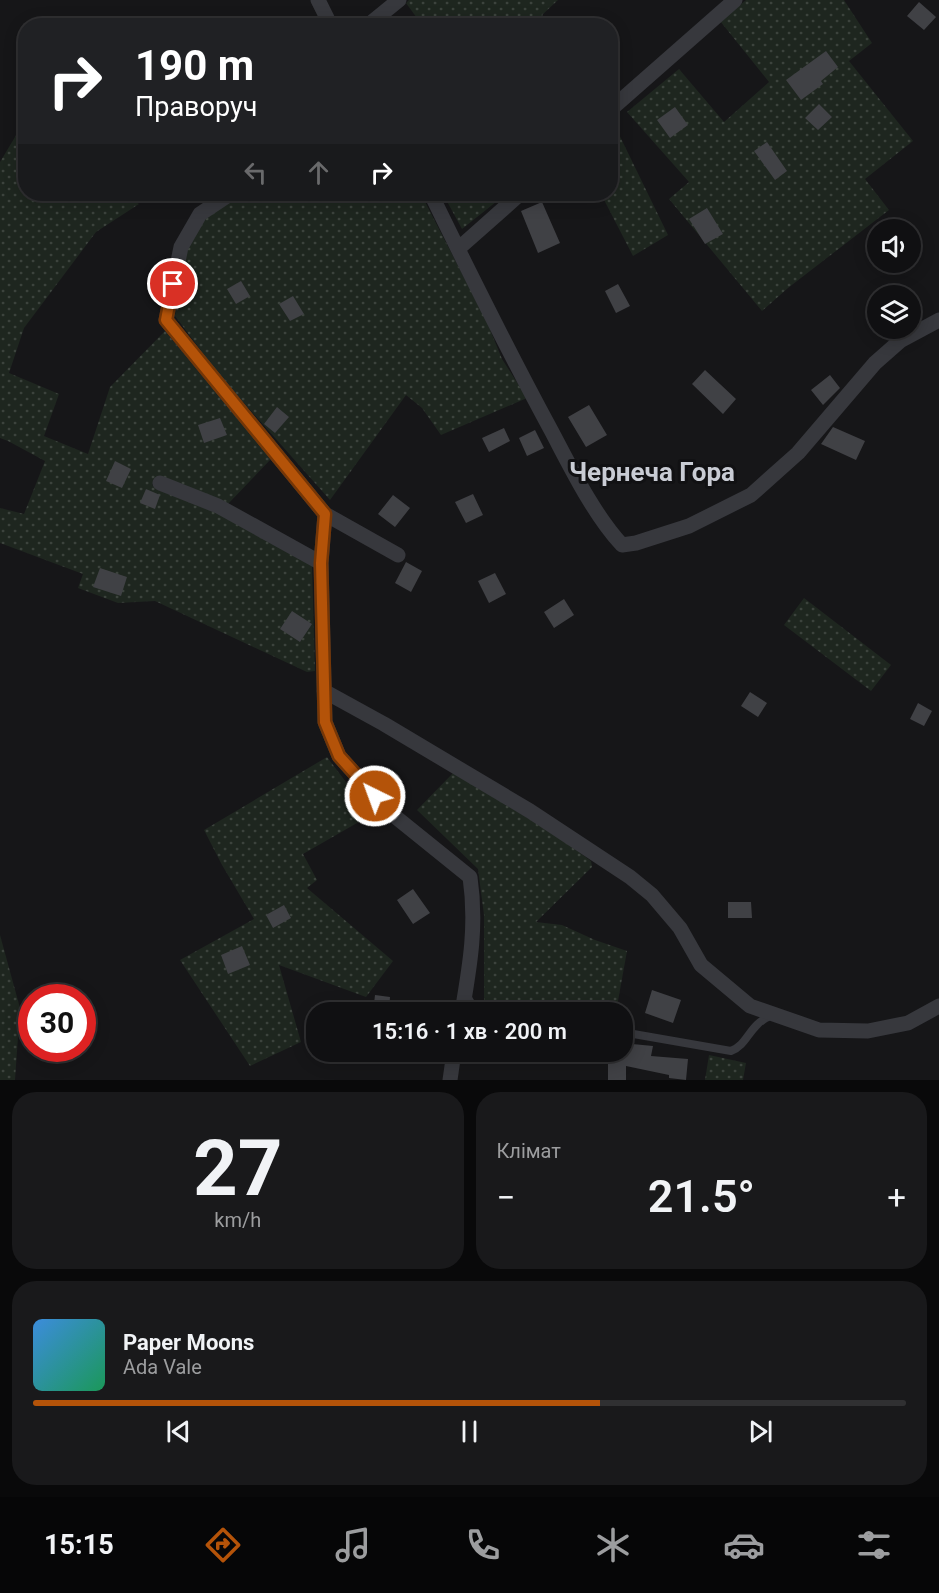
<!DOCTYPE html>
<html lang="uk">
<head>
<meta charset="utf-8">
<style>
	body { margin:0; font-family:Roboto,sans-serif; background:#19191b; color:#f1f3f6; height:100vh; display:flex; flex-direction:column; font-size:22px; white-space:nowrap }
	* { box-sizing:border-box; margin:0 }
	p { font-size:20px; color:#9c9d9f }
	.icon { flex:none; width:33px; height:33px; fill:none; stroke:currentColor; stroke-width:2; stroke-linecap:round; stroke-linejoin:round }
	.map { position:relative; height:1080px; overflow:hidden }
	.panel { display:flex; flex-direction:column; gap:12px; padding:12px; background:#09090a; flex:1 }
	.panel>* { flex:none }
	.top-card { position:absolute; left:18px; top:18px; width:600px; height:183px; border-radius:24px; box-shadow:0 3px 15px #0003,0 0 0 2px #303032; background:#202124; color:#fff; overflow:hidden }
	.tools { position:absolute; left:867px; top:219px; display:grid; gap:12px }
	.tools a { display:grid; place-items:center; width:54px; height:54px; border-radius:50%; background:#101012; box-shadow:0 3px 15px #0003,0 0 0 2px #303032; font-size:30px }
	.speed { position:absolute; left:18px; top:984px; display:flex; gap:12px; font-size:30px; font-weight:700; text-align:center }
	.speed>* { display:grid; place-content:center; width:78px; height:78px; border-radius:50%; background:#101012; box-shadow:0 3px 15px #0003,0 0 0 2px #303032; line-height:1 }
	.speed .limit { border:9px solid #d22; background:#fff; color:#111 }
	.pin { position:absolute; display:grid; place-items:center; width:51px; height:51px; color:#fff; margin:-26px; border:3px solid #fff; border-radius:50%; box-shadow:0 2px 6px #0007 }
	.me { position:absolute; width:66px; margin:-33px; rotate:318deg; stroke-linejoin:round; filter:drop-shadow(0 0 4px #0008) }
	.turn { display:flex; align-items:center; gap:21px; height:126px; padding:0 18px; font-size:27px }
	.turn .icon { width:78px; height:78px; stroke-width:2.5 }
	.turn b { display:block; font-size:42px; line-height:51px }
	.lanes { display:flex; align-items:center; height:57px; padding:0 18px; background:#0003; justify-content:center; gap:30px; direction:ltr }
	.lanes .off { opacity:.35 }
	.big { font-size:45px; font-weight:600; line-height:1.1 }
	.panel .widget { flex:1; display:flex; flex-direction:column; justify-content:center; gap:9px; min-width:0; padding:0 21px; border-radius:24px; background:#19191b }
	.panel .dial { align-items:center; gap:0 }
	.dial b { font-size:78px; line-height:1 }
	.song { display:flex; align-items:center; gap:18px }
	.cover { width:72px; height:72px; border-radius:9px; background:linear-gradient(135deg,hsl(210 70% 55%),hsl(150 70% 35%)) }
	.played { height:6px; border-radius:3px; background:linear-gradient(90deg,#b45309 65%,#303032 65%) }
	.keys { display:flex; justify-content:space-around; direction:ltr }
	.heat { display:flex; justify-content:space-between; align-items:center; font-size:33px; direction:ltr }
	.panel .tiles { flex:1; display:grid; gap:12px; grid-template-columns:1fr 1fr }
	.widget:last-child { grid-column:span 2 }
	.trip { position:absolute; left:306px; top:1002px; width:327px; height:60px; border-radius:24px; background:#101012; box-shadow:0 3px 15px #0003,0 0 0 2px #303032; font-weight:600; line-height:60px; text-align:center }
	.menu { display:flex; height:96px; justify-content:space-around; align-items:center; background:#060607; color:#9c9d9f }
	.menu .icon { width:42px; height:42px }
	.menu .active { color:#b45309 }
	.menu b { font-size:27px; color:#f1f3f6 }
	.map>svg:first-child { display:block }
	.grass { fill:url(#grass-dots) }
	.building { fill:#404145 }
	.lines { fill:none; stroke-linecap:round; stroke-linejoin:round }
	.lane { stroke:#37383d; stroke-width:8 }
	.street { stroke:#37383d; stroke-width:15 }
	.route-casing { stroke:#753606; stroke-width:15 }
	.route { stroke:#b45309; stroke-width:10 }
	.labels { text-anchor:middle; stroke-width:6; stroke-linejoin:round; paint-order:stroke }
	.district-label { font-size:26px; font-weight:bold; fill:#c9ccd4; stroke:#111113 }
</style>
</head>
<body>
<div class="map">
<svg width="939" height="1080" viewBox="0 0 939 1080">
	<defs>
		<pattern id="grass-dots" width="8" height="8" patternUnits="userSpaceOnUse" patternTransform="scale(1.5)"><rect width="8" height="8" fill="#1e261f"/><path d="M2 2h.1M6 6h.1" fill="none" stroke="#3c433d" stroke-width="1.8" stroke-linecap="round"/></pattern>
	</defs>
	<rect width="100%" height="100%" fill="#161618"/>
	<path class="grass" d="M409,0H558L542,15L551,26L422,25L406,3Z
		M746,0H844L872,43L849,61L913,141L865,179L889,210L788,288L762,311L669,199L689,182L627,112L679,69L724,122L769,82L720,21Z
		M612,120L668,235L633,256L601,194H610Z
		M24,122L26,194H123L139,204L96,232L24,328L9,373L59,394L44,436L88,454L110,387L165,331L271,459L228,504L158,477L152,485L212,508L312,565L315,671L307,672L155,601L118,603L78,588L83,574L0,543V508L24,514L45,461L8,441L0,438V162Z
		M242,194H421L487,322L502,359L527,398L441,435L422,408L406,395L330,500L221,377L175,316L187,250L205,219Z
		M443,194H506L462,229Z
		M804,598L891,665L871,691L784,625Z
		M327,757L371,815L303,854L317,880L307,888L393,961L366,997L279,965L301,1042L250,1066L180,960L254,919L222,865L204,830Z
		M454,772L561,839L591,861L592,867L536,922L562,925L595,940L627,951L616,1012C572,1012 528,1005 484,1002V915L478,869L417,810Z
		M0,935L20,1008L15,1080H0Z
		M709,1055L746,1063L743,1080H705Z"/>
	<path class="building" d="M919,2L936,17L924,30L907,16Z
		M826,51L838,67L821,81L823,84L801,100L786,80Z
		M819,104L832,117L818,130L805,118Z
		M675,107L688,125L670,138L657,120Z
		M767,142L787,171L775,180L754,151Z
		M542,202L560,243L538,253L521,211Z
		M707,208L723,234L705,244L689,219Z
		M241,281L250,296L236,304L227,289Z
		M618,284L630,306L616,313L605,291Z
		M293,296L304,314L290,321L279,304Z
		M705,370L736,399L723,414L692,384Z
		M830,375L840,388L823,405L811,390Z
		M589,405L607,435L586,447L568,417Z
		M277,407L289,417L275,433L264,424Z
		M220,418L227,435L204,443L198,425Z
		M833,427L865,441L856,460L821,444Z
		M504,428L510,441L489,452L482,438Z
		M535,430L544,448L527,456L519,438Z
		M115,461L131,469L122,488L106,481Z
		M146,489L160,495L155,509L140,503Z
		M473,494L483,515L466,523L455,502Z
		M393,495L410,508L395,527L378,514Z
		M406,562L422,571L411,592L395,583Z
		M100,568L127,577L121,596L93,587Z
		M495,573L506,594L489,603L478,581Z
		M564,599L574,615L554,628L544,612Z
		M292,611L312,624L300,642L280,629Z
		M750,692L767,703L758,717L741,706Z
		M918,703L932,711L924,726L910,719Z
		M413,889L430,913L413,924L397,900Z
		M728,902H751L752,918H728Z
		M284,905L291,918L273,928L266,915Z
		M242,946L250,965L228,974L221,955Z
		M652,990L681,1000L673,1023L645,1013Z
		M375,995L390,997L389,1012H373Z
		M622,1043L653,1046L651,1056L688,1059L686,1080L669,1078V1075L626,1066V1080H608V1062L590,1058L591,1052H622Z"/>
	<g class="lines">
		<path class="lane" d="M467,996L474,1008L479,1012
			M622,1032L731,1051C749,1044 748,1025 772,1015"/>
		<path class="street" d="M318,0L331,26
			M367,26L399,0
			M610,110L735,0
			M230,194L200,214L181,247L166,320L325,514L398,555
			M431,194C470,274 509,353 552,432C571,468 594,515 622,545L636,543L689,526L751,495L798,453L875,363L900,341L939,320
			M458,249L520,194
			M160,483L218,506L321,563
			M325,514L321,563L325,722L339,756L387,810L470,877C477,925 470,965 462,1012
			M324,691L384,724L530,811L630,877L652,895L680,928L701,965L750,1006L819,1030L868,1031L908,1023L939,1006
			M450,1080L454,1052"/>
	</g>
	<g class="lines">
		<g class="route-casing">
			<path id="route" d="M173,284L166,320L325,514L321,563L325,722L339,756L375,796"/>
		</g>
		<use href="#route" class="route"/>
	</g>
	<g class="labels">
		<g class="district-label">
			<text x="652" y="481">Чернеча Гора</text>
		</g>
	</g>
</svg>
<div class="tools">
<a><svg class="icon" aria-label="sound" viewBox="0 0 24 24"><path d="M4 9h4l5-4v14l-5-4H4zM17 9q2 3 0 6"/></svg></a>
<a><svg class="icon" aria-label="layers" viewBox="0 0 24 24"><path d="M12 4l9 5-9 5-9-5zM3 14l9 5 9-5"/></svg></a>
</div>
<div class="speed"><div class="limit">30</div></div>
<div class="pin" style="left:173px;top:284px;background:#d93025"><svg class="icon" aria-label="arrive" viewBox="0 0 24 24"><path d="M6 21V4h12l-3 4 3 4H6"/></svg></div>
<svg class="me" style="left:375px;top:796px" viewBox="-20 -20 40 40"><circle r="17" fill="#b45309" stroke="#fff" stroke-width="3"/><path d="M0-11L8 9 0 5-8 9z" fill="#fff"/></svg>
<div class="trip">15:16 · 1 хв · 200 m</div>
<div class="top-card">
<div class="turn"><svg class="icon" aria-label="right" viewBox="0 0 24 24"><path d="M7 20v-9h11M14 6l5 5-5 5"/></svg><div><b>190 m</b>Праворуч</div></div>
<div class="lanes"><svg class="icon off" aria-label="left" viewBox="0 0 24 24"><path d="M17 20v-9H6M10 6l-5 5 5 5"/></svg><svg class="icon off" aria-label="ahead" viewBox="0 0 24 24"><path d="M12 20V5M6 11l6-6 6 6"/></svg><svg class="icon" aria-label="right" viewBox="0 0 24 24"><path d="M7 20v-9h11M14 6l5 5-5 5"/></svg></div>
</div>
</div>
<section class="panel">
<div class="tiles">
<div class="widget dial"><b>27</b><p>km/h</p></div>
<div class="widget"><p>Клімат</p>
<div class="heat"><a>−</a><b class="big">21.5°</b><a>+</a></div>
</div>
<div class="widget">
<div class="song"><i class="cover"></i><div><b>Paper Moons</b><p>Ada Vale</p></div></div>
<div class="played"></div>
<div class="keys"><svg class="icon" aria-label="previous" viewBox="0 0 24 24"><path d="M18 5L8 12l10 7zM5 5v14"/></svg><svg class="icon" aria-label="pause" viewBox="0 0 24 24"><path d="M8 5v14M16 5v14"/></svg><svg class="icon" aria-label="next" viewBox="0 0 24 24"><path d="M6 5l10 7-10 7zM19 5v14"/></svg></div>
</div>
</div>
</section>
<nav class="menu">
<b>15:15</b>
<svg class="icon active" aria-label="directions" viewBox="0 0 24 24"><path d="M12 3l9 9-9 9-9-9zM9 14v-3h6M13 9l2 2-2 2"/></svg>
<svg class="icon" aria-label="music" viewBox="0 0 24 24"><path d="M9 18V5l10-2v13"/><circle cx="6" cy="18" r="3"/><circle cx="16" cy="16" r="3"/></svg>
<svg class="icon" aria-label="phone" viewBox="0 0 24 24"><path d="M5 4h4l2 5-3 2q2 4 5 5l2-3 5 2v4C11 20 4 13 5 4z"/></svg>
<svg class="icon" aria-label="climate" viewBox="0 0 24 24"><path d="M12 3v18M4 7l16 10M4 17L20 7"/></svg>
<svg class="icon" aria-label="car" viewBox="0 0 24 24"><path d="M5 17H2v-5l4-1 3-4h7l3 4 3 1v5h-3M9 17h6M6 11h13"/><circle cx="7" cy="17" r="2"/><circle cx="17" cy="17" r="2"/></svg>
<svg class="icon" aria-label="filters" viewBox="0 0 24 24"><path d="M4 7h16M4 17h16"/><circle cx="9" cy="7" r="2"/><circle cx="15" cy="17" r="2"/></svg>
</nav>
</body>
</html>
